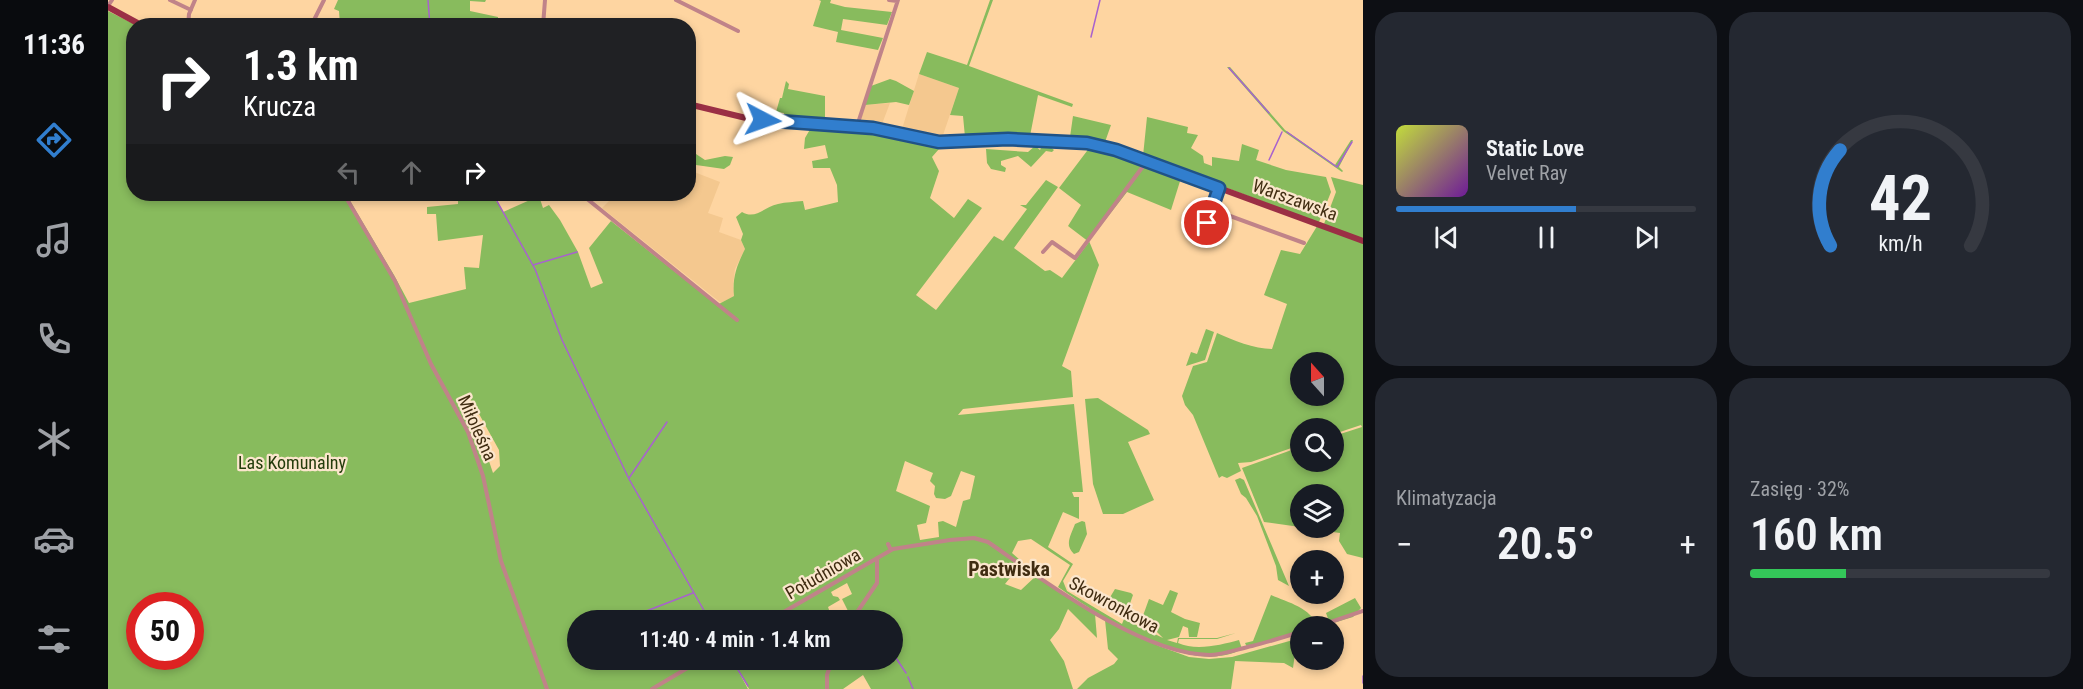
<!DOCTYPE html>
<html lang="pl">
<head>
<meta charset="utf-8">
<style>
	body { margin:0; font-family:"Roboto Condensed",sans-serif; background:#242831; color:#f1f3f6; height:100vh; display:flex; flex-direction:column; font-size:22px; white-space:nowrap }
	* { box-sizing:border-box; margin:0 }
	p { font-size:20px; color:#9ea1a6 }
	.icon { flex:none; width:33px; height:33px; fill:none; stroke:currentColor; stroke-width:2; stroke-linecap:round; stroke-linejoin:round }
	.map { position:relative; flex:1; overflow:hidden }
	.sheet { display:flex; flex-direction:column; gap:12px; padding:12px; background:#0d0f14; width:720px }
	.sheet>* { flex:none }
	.guide { position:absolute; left:18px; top:18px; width:570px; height:183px; border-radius:24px; box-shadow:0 3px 9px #0003; background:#202124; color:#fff; overflow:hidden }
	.needle { width:39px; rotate:339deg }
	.fabs { position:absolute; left:1182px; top:352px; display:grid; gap:12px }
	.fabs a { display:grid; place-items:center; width:54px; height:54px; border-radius:50%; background:#171b24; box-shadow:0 3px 9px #0003; font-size:30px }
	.speed { position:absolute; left:18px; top:592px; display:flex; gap:12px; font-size:30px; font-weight:700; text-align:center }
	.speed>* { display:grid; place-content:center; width:78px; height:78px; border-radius:50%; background:#171b24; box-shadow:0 3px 9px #0003; line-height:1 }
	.speed .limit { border:9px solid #d22; background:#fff; color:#111 }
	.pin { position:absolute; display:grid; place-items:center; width:51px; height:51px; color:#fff; margin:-26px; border:3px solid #fff; border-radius:50%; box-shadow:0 2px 6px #0007 }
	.me { position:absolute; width:66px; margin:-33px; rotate:94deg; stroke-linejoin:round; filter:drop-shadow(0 0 4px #0008) }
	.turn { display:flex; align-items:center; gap:21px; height:126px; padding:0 18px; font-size:27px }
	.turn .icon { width:78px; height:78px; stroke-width:2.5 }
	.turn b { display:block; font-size:42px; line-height:51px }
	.lanes { display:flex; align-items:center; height:57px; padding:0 18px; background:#0003; justify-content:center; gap:30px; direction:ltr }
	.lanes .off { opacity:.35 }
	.big { font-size:45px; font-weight:600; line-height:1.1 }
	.sheet .card { flex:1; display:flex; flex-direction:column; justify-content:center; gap:9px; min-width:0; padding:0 21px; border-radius:24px; background:#242831 }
	.sheet .dial { align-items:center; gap:0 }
	.dial svg { height:156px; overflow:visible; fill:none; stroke:#363941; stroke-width:7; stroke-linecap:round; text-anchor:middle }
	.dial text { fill:#f1f3f6; stroke:none }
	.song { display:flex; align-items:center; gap:18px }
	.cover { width:72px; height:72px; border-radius:9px; background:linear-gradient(135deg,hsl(70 70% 55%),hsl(280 70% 35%)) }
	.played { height:6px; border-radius:3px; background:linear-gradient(90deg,#317ece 60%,#363941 60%) }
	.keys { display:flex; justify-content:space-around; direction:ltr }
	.heat { display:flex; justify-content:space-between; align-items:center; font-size:33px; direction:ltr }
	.charge { height:9px; border-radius:4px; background:linear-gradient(90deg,#34c759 32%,#363941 0) }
	.sheet .tiles { flex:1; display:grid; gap:12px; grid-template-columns:repeat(2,1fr) }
	.trip { position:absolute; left:459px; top:610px; width:336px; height:60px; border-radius:30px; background:#171b24; box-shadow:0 3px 9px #0003; font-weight:600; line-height:60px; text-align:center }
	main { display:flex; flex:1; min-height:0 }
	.menu { display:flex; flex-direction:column; width:108px; justify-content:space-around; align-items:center; background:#090b0e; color:#9ea1a6 }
	.menu .icon { width:42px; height:42px }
	.menu .current { color:#317ece }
	.menu b { font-size:27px; color:#f1f3f6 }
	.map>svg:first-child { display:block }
	.built { fill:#f4c88f }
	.green { fill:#88bb5d; fill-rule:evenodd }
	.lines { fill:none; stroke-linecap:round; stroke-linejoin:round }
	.stream { stroke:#a862ce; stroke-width:1.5 }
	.minor { stroke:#c08389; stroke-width:4 }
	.major { stroke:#9b2f45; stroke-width:6 }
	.route-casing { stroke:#205286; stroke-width:15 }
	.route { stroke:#317ece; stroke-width:10 }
	.labels { text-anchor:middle; stroke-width:4.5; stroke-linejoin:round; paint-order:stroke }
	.street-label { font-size:18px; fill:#402c11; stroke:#fbe6cd }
	.park-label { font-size:18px; fill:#243d0c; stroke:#fbe6cd }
	.neighbourhood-label { font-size:20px; font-weight:bold; fill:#402c11; stroke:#fbe6cd }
</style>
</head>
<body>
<main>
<nav class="menu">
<b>11:36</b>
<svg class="icon current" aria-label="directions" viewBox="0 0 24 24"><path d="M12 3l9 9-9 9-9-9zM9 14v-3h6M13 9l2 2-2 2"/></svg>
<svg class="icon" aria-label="music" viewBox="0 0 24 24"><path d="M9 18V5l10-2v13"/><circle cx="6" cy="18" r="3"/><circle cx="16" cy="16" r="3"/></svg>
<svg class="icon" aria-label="phone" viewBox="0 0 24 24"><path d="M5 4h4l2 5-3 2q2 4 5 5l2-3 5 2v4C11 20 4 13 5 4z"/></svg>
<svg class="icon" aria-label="climate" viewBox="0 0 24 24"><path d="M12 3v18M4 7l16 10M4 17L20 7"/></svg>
<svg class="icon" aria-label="car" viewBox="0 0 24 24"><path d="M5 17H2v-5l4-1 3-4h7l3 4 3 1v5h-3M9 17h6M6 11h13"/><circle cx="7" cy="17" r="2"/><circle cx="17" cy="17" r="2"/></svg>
<svg class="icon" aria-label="filters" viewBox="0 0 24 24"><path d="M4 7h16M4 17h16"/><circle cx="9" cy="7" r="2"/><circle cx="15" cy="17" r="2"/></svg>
</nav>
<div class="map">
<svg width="1255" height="689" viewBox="0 0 1255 689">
	<rect width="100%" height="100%" fill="#fed5a1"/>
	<path class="built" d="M811,74L851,88L834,138L794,129Z
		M782,103L774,124L752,121L757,105Z
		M581,170L612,182L600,213L615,218L611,232L633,240L637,249L627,269L625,286L626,296L613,303L494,208L508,194H580Z"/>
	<path class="green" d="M230,0H378L377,2L362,1V11L390,17V25H232L231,11L226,9Z
		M711,0H723L722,3L737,7L784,12L779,25L735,19L733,30L775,38L770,50L728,42L730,32L705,26L713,1Z
		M882,0H885L861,66L965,104L964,107L930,95L922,136L894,135L857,137L855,116L842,115L851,88L811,74L819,52L859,65Z
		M0,11L28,25L26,26V194H238L286,275L301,303L358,289L356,267L371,268L375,235L330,241L328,214H319V207L350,204V197L326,198V194H394L386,197L395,212L431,196L435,208L441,205L452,220L470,252L483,288L495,283L481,248L503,221L609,305L626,296C624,278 629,265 637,249L633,240L635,234L628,217L634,212C648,220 656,207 670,204C678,202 686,202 695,201L697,210L730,202L729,185L722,168H705L704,161L720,158L717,145L696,149L697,138L704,126L752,129L829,145L831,149L824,157L831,171L822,198L846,218L860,199L874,208L808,295L828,310L886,236L895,241L919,209L912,205H918L938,180L950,187L906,248L937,271L942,270L954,278L981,242L960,226L973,205L951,188L982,147L1006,152L1073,178L1063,210L1019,192L981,241L991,265L954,366L963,371L965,397L855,409L850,415L966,404L975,492H964L966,497H971V519L955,512L940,547L965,564L955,581L959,591L1014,624L1016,619L1055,638L1047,630L1032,624L1041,599L1055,605L1062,590L1070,593L1063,612L1077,619L1092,623L1089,637H1081L1080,628L1075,626L1071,637L1059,640L1069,643L1070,638H1109L1128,633L1109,639H1071L1070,643C1088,651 1113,645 1131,640L1134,649C1082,678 992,616 950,587L962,565L923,539L910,541L904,553L912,560L913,564L897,584L913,590L929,575L987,614L989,638L960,609L951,629L942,640L956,661L965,689H763L755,675L735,689H641L625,661L640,689H0ZM359,396L365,403L391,450L392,466L385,473ZM797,461L825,473L822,481L827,486L826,494L828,498L837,499L843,496L853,471L867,476L862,499L855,501L848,527L835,521L830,522L831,537L812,540L809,525L818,523L822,506L788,491ZM739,583L744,594L734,599L743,617L740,621H784V660H470V621H725L720,607L732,600L730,597L725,596L723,592ZM32,606H82V657H32Z
		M1119,67H1122L1177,130L1227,165L1243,140H1245L1231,167L1235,171L1234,172L1175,131Z
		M782,79L788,81L806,91L801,105L788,102L757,105L763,86Z
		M678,81L681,84L680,89L717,96V121L676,117V113L668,112L672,98H674Z
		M965,116L1003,125L997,142L962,137Z
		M1039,117L1080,127L1079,133L1090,135L1083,148L1095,156L1096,163L1104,166V157L1131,161L1134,144L1151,150L1148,160L1178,170L1218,177L1223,192L1211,222L1216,224L1228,192L1223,177L1255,185V558L1239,554L1231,541L1232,533L1196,528H1226V495H1192V527L1156,522L1134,468L1192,447V462H1226V436L1254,427L1253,425L1226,434V429H1192V445L1143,462L1130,463L1133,471L1119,478L1114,476L1111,478L1085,415L1077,405L1074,396L1085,366L1099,362L1109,333C1125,340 1146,349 1164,349L1179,304L1156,295L1173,250L1192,254L1211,223L1035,156ZM1192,363H1226V396H1192Z
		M931,144H938L946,150L944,152L938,151L923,167L910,156L893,161V165L898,168L897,172L883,169L879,163L878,149L920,152L927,146L932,150L934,146Z
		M581,153L588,154L597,160L617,156L625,157L622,165L616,169L581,164Z
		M1098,329L1106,332L1097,360L1078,366L1083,352L1089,354Z
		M990,398L1040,430L1042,434L1020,442L1046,500L1015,514H995L985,484L977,399Z
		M1132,478L1136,480L1181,586L1170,580L1168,566L1149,516L1138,498L1133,494L1127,480Z
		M974,521L977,522L979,534L971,552L966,554C956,545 963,535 967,524Z
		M1007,589L1023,593L1025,595L1018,615L1000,607L998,604Z
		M1163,595C1181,603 1202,607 1210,627H1192V634L1139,647L1137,643L1145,641Z
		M1247,598L1253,608L1245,617L1222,624L1218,613Z
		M997,620L1051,646L1081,657L1101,659L1124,657L1192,638L1189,639L1185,668L1176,663L1127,661L1123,689H969L980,678L1006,664L1010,659L1000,649Z"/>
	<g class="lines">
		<path class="stream" d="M320,0L322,26
			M983,37L992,0
			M1121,68L1161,113
			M1179,132L1229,167L1244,142
			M1161,160L1174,132
			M385,194L427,269L454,340L521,479L602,621
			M425,265L469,252
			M521,478L559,422
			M528,615L585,593
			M784,652L798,673
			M624,660L640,686
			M800,677L805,689
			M1255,683V676"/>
		<path class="minor" d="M62,0L83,10
			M568,0L630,31
			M781,0L789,1
			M0,6L4,0
			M80,26L81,14L87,0
			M203,26L216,0
			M435,26L437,0
			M749,126L790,0
			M236,194L287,281L323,364L360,432L375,476L393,561L439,689
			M473,194L629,320
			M1106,204L1114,213L1196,243
			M1099,223L1111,188
			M935,252L944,242L967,258L1036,165L1037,161
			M780,544L783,550
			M660,621L785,549L842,540L866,538L880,542C935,580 1035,656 1103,655C1117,654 1130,649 1144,646C1160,642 1176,637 1192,632
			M743,621L769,583V558
			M1208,627L1255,611
			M544,689L593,660
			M719,689V675L724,660"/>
		<path class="major" d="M0,7L35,26
			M580,104L638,118L765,128L823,141L900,139L959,141L985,144L1008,150L1255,241"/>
	</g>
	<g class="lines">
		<g class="route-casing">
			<path id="route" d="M655,120L765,128L831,142L900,139L979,143L1008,150L1111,188L1099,223"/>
		</g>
		<use href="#route" class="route"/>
	</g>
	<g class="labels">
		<g class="street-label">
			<text transform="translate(1187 200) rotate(20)" y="6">Warszawska</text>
			<text transform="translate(369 428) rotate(66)" y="6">Miłoleśna</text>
			<text transform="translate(715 574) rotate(-30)" y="6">Południowa</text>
			<text transform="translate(1006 605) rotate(28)" y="6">Skowronkowa</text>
		</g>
		<g class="park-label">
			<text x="184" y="469">Las Komunalny</text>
		</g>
		<g class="neighbourhood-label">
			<text x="901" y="576">Pastwiska</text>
		</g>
	</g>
</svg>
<div class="fabs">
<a><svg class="needle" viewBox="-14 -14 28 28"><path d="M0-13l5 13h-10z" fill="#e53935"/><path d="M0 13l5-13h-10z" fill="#9ea1a6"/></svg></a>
<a><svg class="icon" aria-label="search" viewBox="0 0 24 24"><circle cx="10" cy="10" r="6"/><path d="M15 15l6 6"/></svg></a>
<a><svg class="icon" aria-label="layers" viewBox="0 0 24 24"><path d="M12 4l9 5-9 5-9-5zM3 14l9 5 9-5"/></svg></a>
<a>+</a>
<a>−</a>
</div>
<div class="speed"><div class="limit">50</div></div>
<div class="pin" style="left:1099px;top:223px;background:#d93025"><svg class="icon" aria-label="arrive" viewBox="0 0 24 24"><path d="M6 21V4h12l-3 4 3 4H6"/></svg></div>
<svg class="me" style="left:655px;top:120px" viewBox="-20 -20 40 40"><path d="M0-17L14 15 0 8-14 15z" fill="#317ece" stroke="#fff" stroke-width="4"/></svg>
<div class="trip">11:40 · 4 min · 1.4 km</div>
<div class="guide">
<div class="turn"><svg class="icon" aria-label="right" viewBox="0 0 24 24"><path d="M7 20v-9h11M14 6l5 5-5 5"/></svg><div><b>1.3 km</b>Krucza</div></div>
<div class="lanes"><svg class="icon off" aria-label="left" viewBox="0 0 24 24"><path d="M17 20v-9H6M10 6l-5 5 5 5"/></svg><svg class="icon off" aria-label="ahead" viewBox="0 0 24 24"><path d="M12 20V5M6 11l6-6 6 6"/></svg><svg class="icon" aria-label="right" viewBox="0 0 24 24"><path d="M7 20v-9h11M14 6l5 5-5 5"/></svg></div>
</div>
</div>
<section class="sheet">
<div class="tiles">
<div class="card">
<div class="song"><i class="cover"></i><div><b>Static Love</b><p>Velvet Ray</p></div></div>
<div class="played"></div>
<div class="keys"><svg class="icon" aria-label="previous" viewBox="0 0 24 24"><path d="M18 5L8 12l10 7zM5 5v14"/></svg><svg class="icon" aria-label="pause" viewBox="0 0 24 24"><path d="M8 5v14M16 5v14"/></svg><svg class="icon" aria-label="next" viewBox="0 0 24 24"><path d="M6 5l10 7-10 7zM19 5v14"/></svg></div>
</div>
<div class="card dial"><svg viewBox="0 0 100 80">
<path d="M14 69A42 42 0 1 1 86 69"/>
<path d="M14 69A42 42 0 0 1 19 20" stroke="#317ece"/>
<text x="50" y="56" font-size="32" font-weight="700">42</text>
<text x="50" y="72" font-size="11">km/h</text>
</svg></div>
<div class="card"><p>Klimatyzacja</p>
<div class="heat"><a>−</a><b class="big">20.5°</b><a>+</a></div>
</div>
<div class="card"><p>Zasięg · 32%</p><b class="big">160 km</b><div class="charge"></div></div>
</div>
</section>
</main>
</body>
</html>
